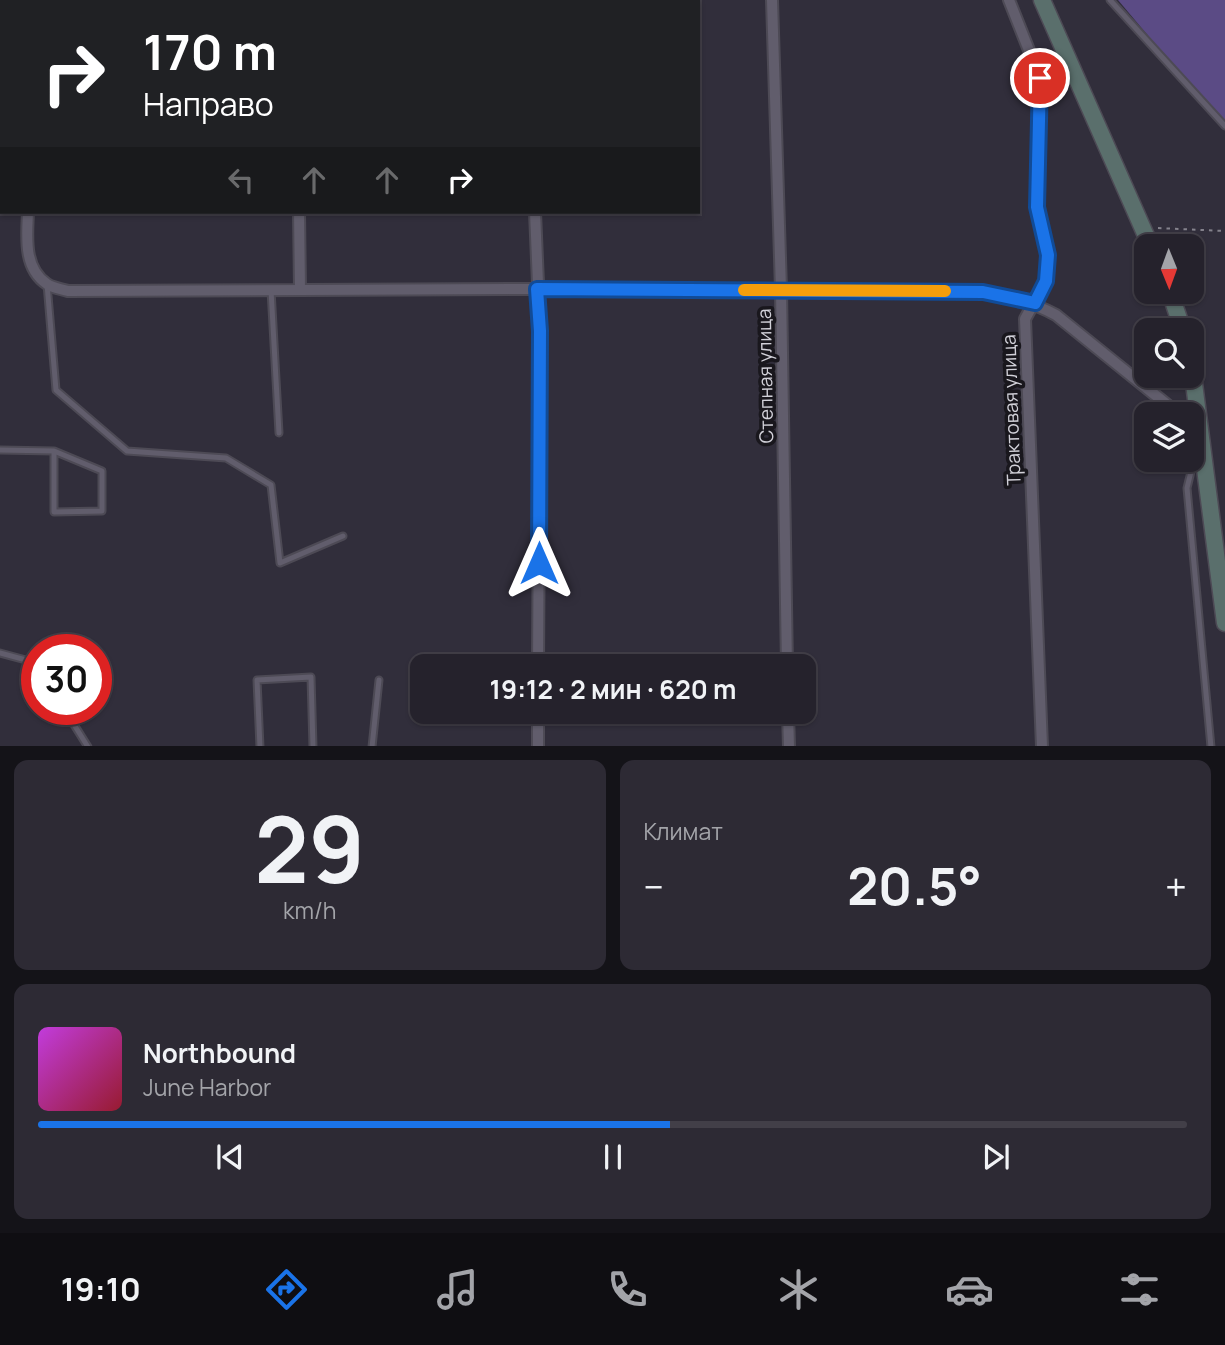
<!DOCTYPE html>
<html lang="ru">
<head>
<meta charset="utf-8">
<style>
	body { margin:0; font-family:Manrope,sans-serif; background:#2d2a34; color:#f1f3f6; height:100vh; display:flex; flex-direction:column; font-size:26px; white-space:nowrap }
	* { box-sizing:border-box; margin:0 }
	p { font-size:23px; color:#a3a4a9 }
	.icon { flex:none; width:38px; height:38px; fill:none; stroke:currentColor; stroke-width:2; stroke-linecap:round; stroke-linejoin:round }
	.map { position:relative; height:746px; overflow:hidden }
	.side { display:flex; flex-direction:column; gap:14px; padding:14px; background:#141318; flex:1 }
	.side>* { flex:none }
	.top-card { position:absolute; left:0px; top:0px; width:700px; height:214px; box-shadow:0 2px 5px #0004,0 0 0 2px #423f48; background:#202124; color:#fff; overflow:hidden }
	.needle { width:46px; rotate:179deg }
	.controls { position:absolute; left:1134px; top:234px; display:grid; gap:14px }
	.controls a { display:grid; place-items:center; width:70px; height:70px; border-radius:14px; background:#25222c; box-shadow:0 2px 5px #0004,0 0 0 2px #423f48; font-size:35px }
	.speed { position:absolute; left:21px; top:634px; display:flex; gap:14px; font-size:35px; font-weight:700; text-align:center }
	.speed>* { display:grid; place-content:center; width:91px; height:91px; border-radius:50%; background:#25222c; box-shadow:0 2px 5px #0004,0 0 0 2px #423f48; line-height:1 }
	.speed .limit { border:10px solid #d22; background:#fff; color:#111 }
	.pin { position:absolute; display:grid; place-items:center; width:60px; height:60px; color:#fff; margin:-30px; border:4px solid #fff; border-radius:50%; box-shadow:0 2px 7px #0007 }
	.me { position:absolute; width:77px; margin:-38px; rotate:0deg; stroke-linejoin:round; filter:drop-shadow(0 0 5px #0008) }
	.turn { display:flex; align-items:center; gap:24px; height:147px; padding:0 28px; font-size:32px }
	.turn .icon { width:91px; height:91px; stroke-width:2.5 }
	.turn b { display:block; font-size:49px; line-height:60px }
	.lanes { display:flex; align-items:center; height:66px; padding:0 28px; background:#0003; justify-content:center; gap:35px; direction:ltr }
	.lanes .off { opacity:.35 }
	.big { font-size:52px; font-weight:700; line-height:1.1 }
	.side .card { flex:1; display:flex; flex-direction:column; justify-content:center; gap:10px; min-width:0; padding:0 24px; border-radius:14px; background:#2d2a34 }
	.side .dial { align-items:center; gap:0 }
	.dial b { font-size:91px; line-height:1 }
	.song { display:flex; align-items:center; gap:21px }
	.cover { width:84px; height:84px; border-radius:10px; background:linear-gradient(135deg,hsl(290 70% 55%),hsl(350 70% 35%)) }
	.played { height:7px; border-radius:4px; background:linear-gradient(90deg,#1a73e8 55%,#423f48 55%) }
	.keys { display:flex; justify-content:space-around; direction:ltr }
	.heat { display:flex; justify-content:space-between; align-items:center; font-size:38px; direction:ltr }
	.side .tiles { flex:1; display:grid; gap:14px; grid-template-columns:1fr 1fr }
	.card:last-child { grid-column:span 2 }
	.trip { position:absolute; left:410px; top:654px; width:406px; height:70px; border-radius:14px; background:#25222c; box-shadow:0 2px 5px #0004,0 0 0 2px #423f48; font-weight:700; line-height:70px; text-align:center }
	.tab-bar { display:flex; height:112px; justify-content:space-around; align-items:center; background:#0f0e12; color:#a3a4a9 }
	.tab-bar .icon { width:49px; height:49px }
	.tab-bar .current { color:#1a73e8 }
	.tab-bar b { font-size:32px; color:#f1f3f6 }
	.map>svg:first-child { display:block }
	.green { fill:#5b4b85 }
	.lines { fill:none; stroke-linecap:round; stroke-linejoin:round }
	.lane-casing { stroke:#4d4a55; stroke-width:9 }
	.street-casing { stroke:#4d4a55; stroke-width:14 }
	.secondary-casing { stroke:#4d4a55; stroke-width:19 }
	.path { stroke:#84828c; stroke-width:2; stroke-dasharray:3.5 5; stroke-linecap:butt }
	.lane { stroke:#615d6c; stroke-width:5 }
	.street { stroke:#615d6c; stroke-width:10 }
	.secondary { stroke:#5a6f6c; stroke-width:16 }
	.route-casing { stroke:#114b97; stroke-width:18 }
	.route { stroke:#1a73e8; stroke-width:12 }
	.slow { stroke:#f59e0b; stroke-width:12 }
	.labels { text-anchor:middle; stroke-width:7; stroke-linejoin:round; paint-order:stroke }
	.street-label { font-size:19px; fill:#d2d1d9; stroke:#19171d }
</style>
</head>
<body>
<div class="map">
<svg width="1225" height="747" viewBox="0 0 1225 747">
	<rect width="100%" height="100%" fill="#312e3b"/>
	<path class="green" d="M1118,0H1225V127Z"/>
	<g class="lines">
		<g class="lane-casing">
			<path id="lane" d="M1110,0L1225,126
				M0,148H2
				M47,284L56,390L127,451L226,458L271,485L280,563L343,536
				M271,290L279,433
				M0,450L54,451L102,471V511L54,512V451
				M1196,451L1187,488L1211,747
				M0,653L37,663
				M67,709L68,715L88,747
				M260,747L257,680L311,677L313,747
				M372,747L379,680"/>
		</g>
		<g class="street-casing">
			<path id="street" d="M295,0V2
				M531,0V2
				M772,0L781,290L787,667
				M1009,0L1040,78L1037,207L1048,255L1046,281L1025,319L1042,747
				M35,2V0
				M1040,78L1067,57
				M28,212C27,236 23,268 47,284C52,288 62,289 68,291L537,289L983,292C1010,296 1032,302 1056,315L1180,415
				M299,212L300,289
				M535,212L540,331L538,667
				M788,712L789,747
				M538,747V712"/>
		</g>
		<g class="secondary-casing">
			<path id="secondary" d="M1042,0L1151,247
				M1170,292L1183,331
				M1192,368L1225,623"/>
		</g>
		<path class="path" d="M1158,228L1225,231"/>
		<use href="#lane" class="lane"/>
		<use href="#street" class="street"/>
		<use href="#secondary" class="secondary"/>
	</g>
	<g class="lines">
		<g class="route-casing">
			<path id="route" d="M539,563L540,331L537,289L983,292L1035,303L1046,281L1048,255L1037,207L1040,78"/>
		</g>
		<use href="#route" class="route"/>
		<path class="slow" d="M744,290L945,291"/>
	</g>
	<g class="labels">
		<g class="street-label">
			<text transform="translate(765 376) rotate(-91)" y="7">Степная улица</text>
			<text transform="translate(1011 410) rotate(-92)" y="7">Трактовая улица</text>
		</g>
	</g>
</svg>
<div class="controls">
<a><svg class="needle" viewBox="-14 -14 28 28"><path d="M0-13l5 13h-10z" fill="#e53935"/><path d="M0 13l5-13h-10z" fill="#a3a4a9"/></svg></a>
<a><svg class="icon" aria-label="search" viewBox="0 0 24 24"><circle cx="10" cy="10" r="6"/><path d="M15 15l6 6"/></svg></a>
<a><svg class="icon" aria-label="layers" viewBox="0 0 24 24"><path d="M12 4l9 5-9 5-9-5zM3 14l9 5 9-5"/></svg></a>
</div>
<div class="speed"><div class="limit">30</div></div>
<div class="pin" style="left:1040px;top:78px;background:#d93025"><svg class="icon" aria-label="arrive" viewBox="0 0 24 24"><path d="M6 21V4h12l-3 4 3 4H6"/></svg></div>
<svg class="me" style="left:539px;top:563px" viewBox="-20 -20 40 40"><path d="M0-17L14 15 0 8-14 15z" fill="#1a73e8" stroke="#fff" stroke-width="4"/></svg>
<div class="trip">19:12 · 2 мин · 620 m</div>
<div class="top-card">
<div class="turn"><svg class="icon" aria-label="right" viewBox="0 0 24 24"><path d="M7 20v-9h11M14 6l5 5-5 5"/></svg><div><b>170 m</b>Направо</div></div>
<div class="lanes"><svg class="icon off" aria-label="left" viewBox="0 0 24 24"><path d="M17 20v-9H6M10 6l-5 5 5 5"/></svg><svg class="icon off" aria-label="ahead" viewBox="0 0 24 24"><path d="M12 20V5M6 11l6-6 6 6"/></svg><svg class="icon off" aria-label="ahead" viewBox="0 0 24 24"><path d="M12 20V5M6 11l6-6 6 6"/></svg><svg class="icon" aria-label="right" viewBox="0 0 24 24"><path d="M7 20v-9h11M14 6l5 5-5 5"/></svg></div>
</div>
</div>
<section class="side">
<div class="tiles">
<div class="card dial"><b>29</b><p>km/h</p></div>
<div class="card"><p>Климат</p>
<div class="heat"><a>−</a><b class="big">20.5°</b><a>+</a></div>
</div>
<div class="card">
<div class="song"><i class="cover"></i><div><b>Northbound</b><p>June Harbor</p></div></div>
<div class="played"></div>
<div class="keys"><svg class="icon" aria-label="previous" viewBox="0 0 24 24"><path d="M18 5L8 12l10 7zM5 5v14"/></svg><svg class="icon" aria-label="pause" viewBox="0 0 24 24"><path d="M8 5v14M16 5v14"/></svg><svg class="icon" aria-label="next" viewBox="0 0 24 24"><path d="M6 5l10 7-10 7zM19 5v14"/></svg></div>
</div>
</div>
</section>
<nav class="tab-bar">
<b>19:10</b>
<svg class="icon current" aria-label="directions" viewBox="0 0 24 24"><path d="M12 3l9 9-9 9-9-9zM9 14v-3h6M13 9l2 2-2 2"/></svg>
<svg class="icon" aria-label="music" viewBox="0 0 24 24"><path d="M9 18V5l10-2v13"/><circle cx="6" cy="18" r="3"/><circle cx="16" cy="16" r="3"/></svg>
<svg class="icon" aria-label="phone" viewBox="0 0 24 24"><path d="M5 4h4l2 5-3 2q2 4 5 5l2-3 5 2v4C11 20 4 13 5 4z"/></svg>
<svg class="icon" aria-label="climate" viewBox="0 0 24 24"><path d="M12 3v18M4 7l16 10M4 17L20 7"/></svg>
<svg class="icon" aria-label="car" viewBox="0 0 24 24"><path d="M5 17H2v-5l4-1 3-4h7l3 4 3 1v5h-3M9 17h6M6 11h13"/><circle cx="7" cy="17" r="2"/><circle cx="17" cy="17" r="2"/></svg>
<svg class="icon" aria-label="filters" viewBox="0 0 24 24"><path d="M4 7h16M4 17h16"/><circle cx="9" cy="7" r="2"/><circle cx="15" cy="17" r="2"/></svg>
</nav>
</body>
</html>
